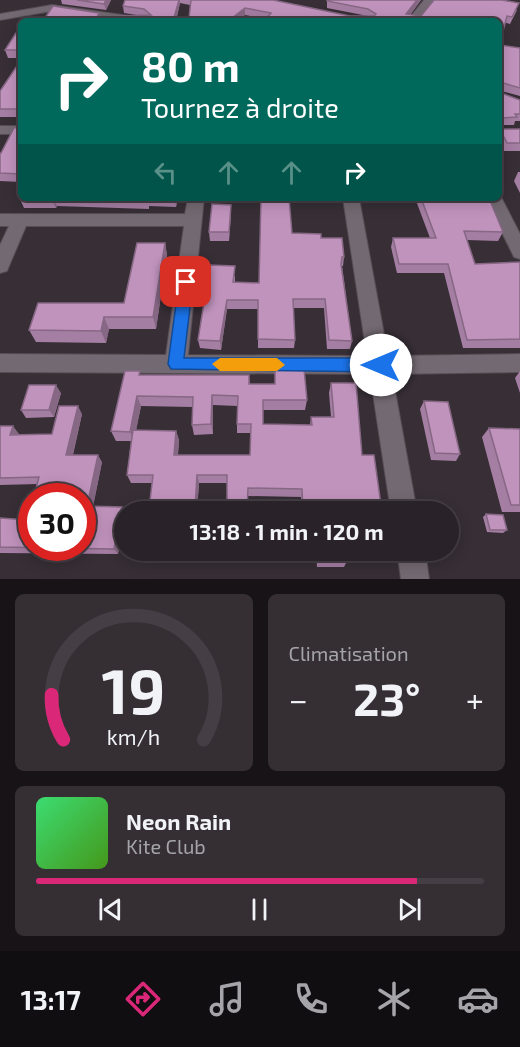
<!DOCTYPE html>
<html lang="fr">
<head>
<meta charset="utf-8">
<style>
	body { margin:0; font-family:"Exo 2",sans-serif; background:#352f34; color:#f1f3f6; height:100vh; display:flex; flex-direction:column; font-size:22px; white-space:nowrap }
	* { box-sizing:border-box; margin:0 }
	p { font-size:20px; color:#a5a4a8 }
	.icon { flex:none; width:33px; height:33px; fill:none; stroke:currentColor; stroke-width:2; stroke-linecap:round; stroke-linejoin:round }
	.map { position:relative; height:579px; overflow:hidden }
	.drawer { display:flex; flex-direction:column; gap:15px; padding:15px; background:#171316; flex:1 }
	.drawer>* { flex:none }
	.guide { position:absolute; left:18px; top:18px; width:484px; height:183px; border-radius:9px; box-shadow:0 3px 15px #0003,0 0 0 2px #453f45; background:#00695c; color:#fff; overflow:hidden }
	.speed { position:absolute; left:18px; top:483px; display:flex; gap:12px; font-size:30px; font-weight:700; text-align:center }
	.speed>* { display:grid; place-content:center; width:78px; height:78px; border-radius:50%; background:#292228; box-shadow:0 3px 15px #0003,0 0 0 2px #453f45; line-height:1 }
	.speed .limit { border:9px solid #d22; background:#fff; color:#111 }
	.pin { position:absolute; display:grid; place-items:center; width:51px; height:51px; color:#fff; margin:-26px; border-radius:12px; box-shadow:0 3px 9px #0006 }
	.me { position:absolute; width:66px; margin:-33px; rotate:270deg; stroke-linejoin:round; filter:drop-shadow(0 0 4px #0008) }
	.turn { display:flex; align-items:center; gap:21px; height:126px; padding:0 24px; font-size:27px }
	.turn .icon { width:78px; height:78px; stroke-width:2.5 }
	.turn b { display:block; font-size:42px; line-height:51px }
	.lanes { display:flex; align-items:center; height:57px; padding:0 24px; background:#0003; justify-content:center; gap:30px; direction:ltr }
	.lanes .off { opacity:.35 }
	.big { font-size:45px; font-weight:700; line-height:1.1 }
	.drawer .tile { flex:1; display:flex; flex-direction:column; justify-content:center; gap:9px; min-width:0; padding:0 21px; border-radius:9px; background:#352f34 }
	.drawer .dial { align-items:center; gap:0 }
	.dial svg { height:156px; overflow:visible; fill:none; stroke:#453f45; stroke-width:7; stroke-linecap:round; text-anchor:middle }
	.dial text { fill:#f1f3f6; stroke:none }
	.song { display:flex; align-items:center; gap:18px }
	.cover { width:72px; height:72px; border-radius:9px; background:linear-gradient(135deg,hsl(140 70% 55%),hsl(100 70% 35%)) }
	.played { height:6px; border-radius:3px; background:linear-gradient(90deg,#db2777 85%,#453f45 85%) }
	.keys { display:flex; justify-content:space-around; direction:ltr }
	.heat { display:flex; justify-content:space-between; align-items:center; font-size:33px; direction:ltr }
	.drawer .tiles { flex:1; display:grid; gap:15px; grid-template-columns:1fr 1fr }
	.tile:last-child { grid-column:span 2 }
	.trip { position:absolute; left:114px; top:501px; width:345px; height:60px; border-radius:30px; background:#292228; box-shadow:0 3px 15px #0003,0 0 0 2px #453f45; font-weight:700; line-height:60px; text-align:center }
	.tab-bar { display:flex; height:96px; justify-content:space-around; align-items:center; background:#100e10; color:#a5a4a8 }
	.tab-bar .icon { width:42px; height:42px }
	.tab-bar .current { color:#db2777 }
	.tab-bar b { font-size:27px; color:#f1f3f6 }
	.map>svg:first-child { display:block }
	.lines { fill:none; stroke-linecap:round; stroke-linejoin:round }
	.minor-casing { stroke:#554d54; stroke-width:2 }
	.minor { fill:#736972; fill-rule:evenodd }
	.wall { fill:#a57ea3; fill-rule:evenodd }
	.shaded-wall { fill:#866784 }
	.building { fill:#c093bd; stroke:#866784; stroke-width:1.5 }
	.route { fill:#1a73e8; stroke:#114b97; stroke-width:1.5 }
	.slow { fill:#f59e0b }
</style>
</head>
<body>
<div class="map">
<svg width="520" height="579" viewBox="0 0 520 579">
	<rect width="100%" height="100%" fill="#372e36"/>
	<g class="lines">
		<g class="minor-casing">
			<path id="minor" d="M424,0H434L419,21H407Z
				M52,5L144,18L150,21H121L52,11L0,20V14Z
				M0,126H21V134H0Z
				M500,195L520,234V259L514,257L485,198H500Z
				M188,198H204L188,355L367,356L343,198H359L388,356L520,354V372L392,374L417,512H391L370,374L0,372V354L166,355L184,226H26L9,266L7,271L0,273V245L9,226H0V214H185Z
				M397,550H425L429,579H401Z"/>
		</g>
		<use href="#minor" class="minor"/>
	</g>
	<path class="wall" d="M61,0H111L106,10L62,4Z
		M125,0H273L350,16H368L327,8V0H421L410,15L421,16L517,10L510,24L500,21L266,19L245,15L237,21H189L190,5L180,3L176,21H117L143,16L124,13L123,6Z
		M21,33V58H8L5,50Z
		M500,45L520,48V96L501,91V93L520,100V121H515L514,125H501L502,129H520V151H504L500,143Z
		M21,60V117H0V91Z
		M21,118V182L0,181V153H1L19,127Z
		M518,172H520V193L514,181Z
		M21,198H178L176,207L149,206V209L57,206L56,208H24L20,199Z
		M415,198H489L503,232L498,241L467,240L475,264L520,262V348H463L444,273H397L391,247L393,238H430Z
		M231,213L229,241H210L209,232Z
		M292,233L321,238L344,257L343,266H342L352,341L350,349H327L324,308H293L295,340L294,348H258V309H227L221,350L200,348L198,340L235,275V282L259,283Z
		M165,243L167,255L156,329H109L106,343L36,342L29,330L124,303Z
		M275,369L307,400L305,410H263V424L310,425L311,417H331L329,393L331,383L362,455L382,512H301V497L248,496L247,512H150L149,509L152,483H131L127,475L131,441H116L111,431L141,375H249L250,384H275ZM213,405L237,406V433H250V455H178L179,440L176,431L136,430L141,406L192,407V425L194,435L213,434ZM199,483H227V507L197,509Z
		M520,371V393L515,378Z
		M61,393L54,417L26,418L21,410Z
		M424,401L460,454L456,461L431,460L420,409Z
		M82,414L73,455L102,462L93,506L122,507L125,512L124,520L118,554L0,553V518L28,520L38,484L0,485V426L19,434V435L52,434Z
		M489,428L520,429V512H502L482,437Z
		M486,514L507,530L503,533L487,532L483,517Z
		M316,550H388L389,554L384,561H347L344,567H317Z"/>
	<path class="shaded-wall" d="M106,0H111L106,10L104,4Z
		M179,0H180V3L176,21H173Z
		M417,0H421L405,21L406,14Z
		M245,8V15L237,21H228Z
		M99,13L101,21H95Z
		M53,198L57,206L56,208L52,200Z
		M175,198H178L176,207Z
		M231,205V213L229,241V232Z
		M165,243L167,255L156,329L153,317Z
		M227,300V309L221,350L220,341Z
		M104,317L109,329L106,343L101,331Z
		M56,385L61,393L54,417L49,410Z
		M212,395L213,405V434L211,424Z
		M137,396L141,406L134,441L130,432Z
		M78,406L82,414L71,462L66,455Z
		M13,426L19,434L16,443L10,435Z
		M176,431L179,440L177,464L174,455Z
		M98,455L102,462L92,512L87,506Z
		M197,475L199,483L197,512H196L195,509Z
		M122,507L125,512L124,520L118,554L114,549Z"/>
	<path class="building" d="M77,0H106L104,4Z
		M125,0H179L173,21H117L119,16L151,15L144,9L123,6Z
		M191,0H273L350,16H374L376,14L368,9L327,1V0H417L406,14L421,16L434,0H502L519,3L512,17L507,16L500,42V21H264L271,13L245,8L228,21H203L189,18Z
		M53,6L99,13L95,21H31L34,17L45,18Z
		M16,33H21V50H5Z
		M500,45L520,48V88L503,83L501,86V93L520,100V114H515L517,117L501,118L502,129H520V143H507L500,129Z
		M21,60V109H0V91Z
		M21,118V146L18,153H21V174L0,173V153H1L14,128L19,127Z
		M21,197V198H53L52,200L20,199Z
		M80,198H147V200Z
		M261,198H289L292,233L321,234V238H342L344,257H342L341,264L352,341L329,340L325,299H293L295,340L258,339V300H227L220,341L198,340L210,265L235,266L233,282L259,283Z
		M421,198H489L503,232L464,231L475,264L520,262V339L467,340L448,264H399L393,238H436Z
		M212,204L231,205L229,232H209Z
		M137,243H165L153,317H104L101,331L29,330L38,303H124Z
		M275,369H304L307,400H263V424L312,425L311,417H334L331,383H356L362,455H374L382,512H303L302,489L248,488L247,512H196L197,509L227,507V475H197L195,509H149L153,475H127L133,430L176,431L174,455H250L251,424H237L238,396L212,395L211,424L192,425L193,397L137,396L130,432L111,431L125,371H140L139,375H249V384H275Z
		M29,385H56L49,410H21Z
		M424,401L448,402L460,454L435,453Z
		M59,406H78L66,455H98L87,506L122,507L114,549L0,547V518L28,520L32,507V548H82V496H34L39,477L0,478V426H13L10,435L52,434Z
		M489,428L520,429V505H511Z
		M486,514L503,515L507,530H490Z
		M319,550H388L389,554H346L347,561H319Z"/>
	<path class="route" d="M186,277L193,282L184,358H381L388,365L381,372L171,369L168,364L179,282Z"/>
	<path class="slow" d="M220,358H277L285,365L277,371H220L212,364Z"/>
</svg>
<div class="speed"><div class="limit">30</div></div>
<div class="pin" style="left:186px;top:282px;background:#d93025"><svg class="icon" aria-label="arrive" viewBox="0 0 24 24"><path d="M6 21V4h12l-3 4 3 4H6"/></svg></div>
<svg class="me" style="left:381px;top:365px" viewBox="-20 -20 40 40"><circle r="19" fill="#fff"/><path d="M0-13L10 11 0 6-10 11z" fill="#1a73e8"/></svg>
<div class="trip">13:18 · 1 min · 120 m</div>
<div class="guide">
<div class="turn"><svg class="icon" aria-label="right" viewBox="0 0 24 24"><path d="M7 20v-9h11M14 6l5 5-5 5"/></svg><div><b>80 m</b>Tournez à droite</div></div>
<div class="lanes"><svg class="icon off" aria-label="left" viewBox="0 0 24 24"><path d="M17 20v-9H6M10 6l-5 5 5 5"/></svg><svg class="icon off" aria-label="ahead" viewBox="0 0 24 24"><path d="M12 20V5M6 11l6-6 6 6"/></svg><svg class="icon off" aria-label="ahead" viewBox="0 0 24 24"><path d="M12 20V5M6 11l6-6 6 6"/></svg><svg class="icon" aria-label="right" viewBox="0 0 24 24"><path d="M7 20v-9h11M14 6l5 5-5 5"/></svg></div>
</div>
</div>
<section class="drawer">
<div class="tiles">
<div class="tile dial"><svg viewBox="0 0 100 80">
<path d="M14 69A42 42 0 1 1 86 69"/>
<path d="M14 69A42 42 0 0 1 8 46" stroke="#db2777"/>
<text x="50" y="56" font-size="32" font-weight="700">19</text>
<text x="50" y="72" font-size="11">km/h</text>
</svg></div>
<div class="tile"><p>Climatisation</p>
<div class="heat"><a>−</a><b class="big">23°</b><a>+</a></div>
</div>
<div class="tile">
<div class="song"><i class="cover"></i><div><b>Neon Rain</b><p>Kite Club</p></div></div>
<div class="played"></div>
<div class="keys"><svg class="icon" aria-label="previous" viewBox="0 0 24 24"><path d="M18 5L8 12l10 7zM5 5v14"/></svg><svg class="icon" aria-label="pause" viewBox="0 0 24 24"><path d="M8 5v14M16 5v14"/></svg><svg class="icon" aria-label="next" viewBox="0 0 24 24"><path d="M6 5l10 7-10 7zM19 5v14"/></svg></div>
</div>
</div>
</section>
<nav class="tab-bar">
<b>13:17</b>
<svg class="icon current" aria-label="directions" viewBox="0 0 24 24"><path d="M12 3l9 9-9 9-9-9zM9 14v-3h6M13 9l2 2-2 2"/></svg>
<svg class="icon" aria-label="music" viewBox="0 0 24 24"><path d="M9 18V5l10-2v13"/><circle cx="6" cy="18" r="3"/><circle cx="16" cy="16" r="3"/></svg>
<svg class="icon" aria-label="phone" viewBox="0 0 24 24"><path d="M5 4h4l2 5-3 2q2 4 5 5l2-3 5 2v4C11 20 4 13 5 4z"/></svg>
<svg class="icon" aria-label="climate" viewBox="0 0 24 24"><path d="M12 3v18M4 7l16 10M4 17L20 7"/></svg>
<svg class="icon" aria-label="car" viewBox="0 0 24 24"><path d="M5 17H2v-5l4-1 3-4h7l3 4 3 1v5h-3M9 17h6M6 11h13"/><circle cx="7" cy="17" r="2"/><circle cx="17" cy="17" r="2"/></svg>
</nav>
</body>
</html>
